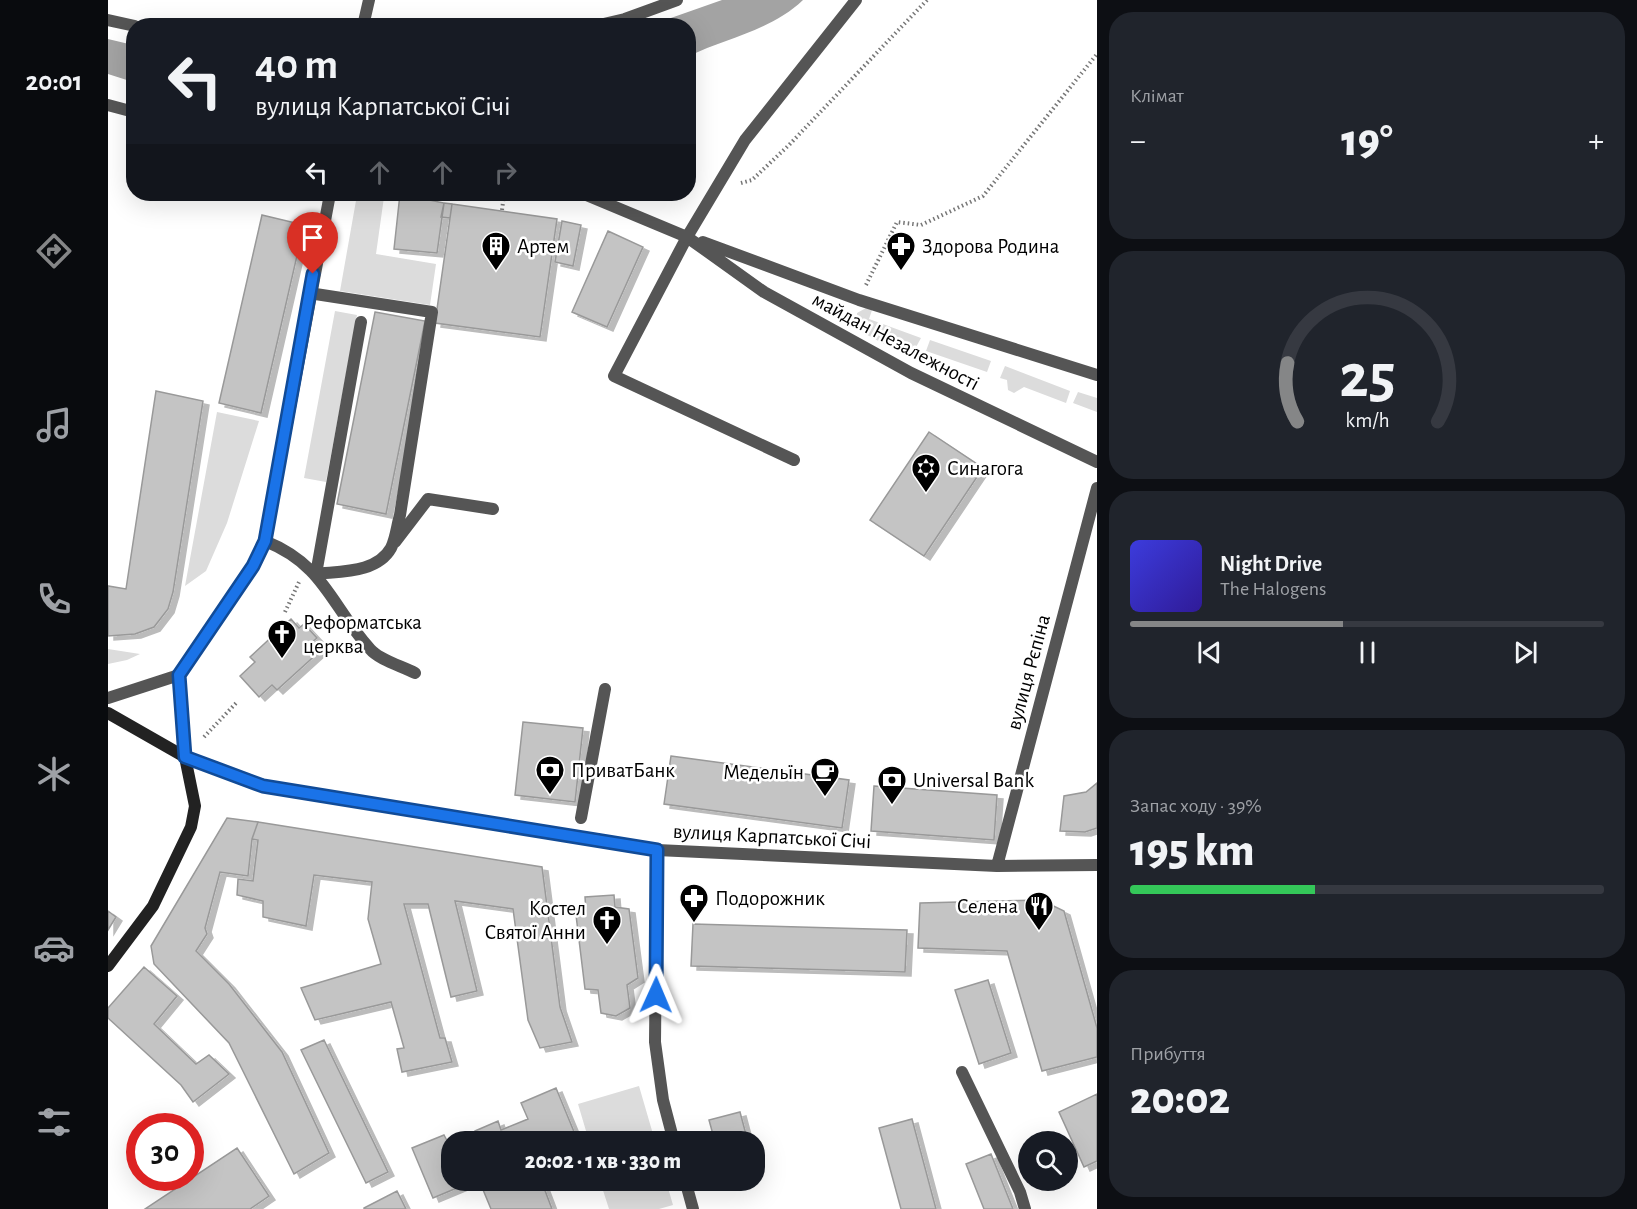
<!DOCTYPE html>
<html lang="uk">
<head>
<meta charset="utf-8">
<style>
	body { margin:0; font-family:"Alegreya Sans",sans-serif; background:#20242c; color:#f1f3f6; height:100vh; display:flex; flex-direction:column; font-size:22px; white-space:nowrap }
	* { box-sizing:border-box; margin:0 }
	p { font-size:20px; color:#9ea1a6 }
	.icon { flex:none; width:33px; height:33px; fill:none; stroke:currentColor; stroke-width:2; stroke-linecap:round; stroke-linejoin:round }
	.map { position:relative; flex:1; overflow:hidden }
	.drawer { display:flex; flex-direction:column; gap:12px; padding:12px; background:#0d0f14; width:540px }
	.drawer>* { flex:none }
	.banner { position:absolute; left:18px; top:18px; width:570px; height:183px; border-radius:24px; box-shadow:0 6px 24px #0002; background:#171b24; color:#f1f3f6; overflow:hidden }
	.fabs { position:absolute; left:910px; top:1131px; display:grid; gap:12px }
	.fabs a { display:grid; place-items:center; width:60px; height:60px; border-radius:50%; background:#171b24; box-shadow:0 6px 24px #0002; font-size:30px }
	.speed { position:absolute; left:18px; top:1113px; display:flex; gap:12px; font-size:30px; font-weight:700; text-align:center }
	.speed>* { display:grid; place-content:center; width:78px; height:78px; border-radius:50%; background:#171b24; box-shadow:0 6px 24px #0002; line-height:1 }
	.speed .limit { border:9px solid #d22; background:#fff; color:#111 }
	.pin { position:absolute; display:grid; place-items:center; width:51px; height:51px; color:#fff; margin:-62px -26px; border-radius:50% 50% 50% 0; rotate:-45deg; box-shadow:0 0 6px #0007 }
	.pin .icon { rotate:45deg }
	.me { position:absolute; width:66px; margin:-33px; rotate:1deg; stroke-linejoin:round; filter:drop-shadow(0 0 4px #0008) }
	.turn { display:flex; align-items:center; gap:21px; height:126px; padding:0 30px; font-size:27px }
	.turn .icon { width:78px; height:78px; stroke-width:2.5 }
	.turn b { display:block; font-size:42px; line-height:51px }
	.lanes { display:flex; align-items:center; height:57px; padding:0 30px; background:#0003; justify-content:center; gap:30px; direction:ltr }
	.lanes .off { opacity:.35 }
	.big { font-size:45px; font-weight:800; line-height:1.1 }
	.drawer .widget { flex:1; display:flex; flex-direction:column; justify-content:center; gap:9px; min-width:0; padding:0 21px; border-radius:24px; background:#20242c }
	.drawer .dial { align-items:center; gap:0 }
	.dial svg { height:156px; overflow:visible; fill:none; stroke:#363941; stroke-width:7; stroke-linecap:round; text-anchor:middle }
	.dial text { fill:#f1f3f6; stroke:none }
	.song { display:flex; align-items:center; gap:18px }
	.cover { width:72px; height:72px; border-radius:9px; background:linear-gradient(135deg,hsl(240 70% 55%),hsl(250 70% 35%)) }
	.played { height:6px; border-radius:3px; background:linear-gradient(90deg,#858687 45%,#363941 45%) }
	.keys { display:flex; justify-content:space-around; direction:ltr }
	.heat { display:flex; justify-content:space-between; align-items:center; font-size:33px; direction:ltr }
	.charge { height:9px; border-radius:4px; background:linear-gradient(90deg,#34c759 39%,#363941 0) }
	.trip { position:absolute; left:333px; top:1131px; width:324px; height:60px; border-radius:24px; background:#171b24; box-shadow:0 6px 24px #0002; font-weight:800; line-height:60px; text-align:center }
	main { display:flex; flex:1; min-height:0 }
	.tabs { display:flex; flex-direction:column; width:108px; justify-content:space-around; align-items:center; background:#090b0e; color:#9ea1a6 }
	.tabs .icon { width:42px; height:42px }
	.tabs .active { color:#858687 }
	.tabs b { font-size:27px; color:#f1f3f6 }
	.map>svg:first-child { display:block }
	.green { fill:#dcdcdc }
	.water { fill:#a3a3a3 }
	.building { fill:#c4c4c4; stroke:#999; stroke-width:1.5; filter:url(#shadow) }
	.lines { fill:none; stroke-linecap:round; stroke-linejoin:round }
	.path { stroke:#777; stroke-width:4; stroke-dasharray:1.5 3; stroke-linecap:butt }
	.service { stroke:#555; stroke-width:12 }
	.pedestrian { stroke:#555; stroke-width:12 }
	.minor { stroke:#555; stroke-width:12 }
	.secondary { stroke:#222; stroke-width:12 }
	.route-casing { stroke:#114b97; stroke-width:15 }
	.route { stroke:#1a73e8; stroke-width:10 }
	.labels { text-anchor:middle; stroke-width:5; stroke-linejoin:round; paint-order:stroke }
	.poi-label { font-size:21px; fill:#000; stroke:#fff; text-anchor:start }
	.street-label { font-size:21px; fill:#000; stroke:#fff }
</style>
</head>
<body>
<main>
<nav class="tabs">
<b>20:01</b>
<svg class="icon active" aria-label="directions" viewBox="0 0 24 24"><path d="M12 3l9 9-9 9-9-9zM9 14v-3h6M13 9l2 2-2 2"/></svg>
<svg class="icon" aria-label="music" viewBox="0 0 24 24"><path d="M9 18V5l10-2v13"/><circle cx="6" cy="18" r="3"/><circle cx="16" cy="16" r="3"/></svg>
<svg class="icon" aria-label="phone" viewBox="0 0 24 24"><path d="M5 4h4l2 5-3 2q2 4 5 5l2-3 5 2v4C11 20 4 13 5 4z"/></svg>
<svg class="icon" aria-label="climate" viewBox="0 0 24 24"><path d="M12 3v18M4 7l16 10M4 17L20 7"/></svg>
<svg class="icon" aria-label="car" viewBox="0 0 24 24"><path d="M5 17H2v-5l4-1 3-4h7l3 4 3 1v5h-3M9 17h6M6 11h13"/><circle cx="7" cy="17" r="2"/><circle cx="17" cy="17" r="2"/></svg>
<svg class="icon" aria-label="filters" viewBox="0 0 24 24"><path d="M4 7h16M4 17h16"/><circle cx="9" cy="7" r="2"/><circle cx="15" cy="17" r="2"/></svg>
</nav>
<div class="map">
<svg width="989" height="1209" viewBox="0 0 989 1209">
	<defs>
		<filter id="shadow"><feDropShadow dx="6" dy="4" stdDeviation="0" flood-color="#0004"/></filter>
	</defs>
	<rect width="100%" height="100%" fill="#fff"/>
	<path class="green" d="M249,195L276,197L268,254L328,264L322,305L232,291Z
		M758,308L764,310L761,319L813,338L802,358L750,330L749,313Z
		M227,311L249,315L218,482L196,478Z
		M822,340L883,361L879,372L818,351Z
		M897,366L962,391L958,403L916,387L906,393L900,390L899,380L892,378Z
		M970,392L989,398V412L965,403Z
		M109,412L151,421L119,523L98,571L77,586Z
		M0,649L32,654L19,660L0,664Z
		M531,1086L547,1141H481L470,1104Z
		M492,1181H558L565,1205L551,1209H501Z"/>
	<path class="water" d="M614,0H695C664,30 618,38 581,56L580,26L543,25Z
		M0,39L25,45V82L0,74Z"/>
	<path class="building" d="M292,194L336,203L329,253L286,249Z
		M336,203L344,204L342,218L333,217Z
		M344,204L449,219L432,337L327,323Z
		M154,215L196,225L153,413L111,403Z
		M454,221L473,225L465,266L447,262Z
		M500,231L535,247L499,327L464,312Z
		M267,312L317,321L278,514L229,504Z
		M48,391L95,401L65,592L60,609L46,627L27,634L0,636V586L18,589Z
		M821,432L875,468L816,556L762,520Z
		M183,619L191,628L196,624L209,638L204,642L212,651L169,690L164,685L151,697L132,676L147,662L142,657Z
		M415,722L475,728L467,802L407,795Z
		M563,756L741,780L734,828L556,804Z
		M989,783V828L977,832L952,831L956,796L978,792Z
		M766,786L889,795L886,840L763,831Z
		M119,818L150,822L144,839L140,876L112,872L97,928L99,934L88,951L121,984L174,1052L221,1153L186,1174L121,1043L46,964L43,946Z
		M150,822L434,867L452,1007L464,1042L432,1048L420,1020L405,909L347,901L369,991L343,997L320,904H296L332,1038H337L344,1062L294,1072L289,1049L296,1048L283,1002L207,1020L193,988L273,964L260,919L264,882L206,875L198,926L155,917V901L129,895L130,879L145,881L150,840L144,839Z
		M506,895L507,907L521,909L530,978L519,985L522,1008L508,1016L493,1013L490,990L477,989L468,915L478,912L477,897Z
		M933,900L956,911L989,1028V1057L934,1071L899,951L810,948L812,903Z
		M0,911L8,917L0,930Z
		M585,924L799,930L797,972L583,966Z
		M36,967L69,996L46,1024L88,1064L101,1055L121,1074L85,1102L73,1085L0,1018V1008Z
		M880,980L903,1053L871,1064L847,990Z
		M216,1040L280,1172L258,1183L193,1050Z
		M448,1088L469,1139L363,1142L370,1139L367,1131L390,1121L393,1130L420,1119L413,1103Z
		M989,1094V1161L976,1167L951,1112Z
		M632,1112L640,1142H607L601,1120Z
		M804,1119L828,1209H793L771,1128Z
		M336,1135L344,1150V1180H368L325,1198L304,1148Z
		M129,1148L161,1196L142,1209H37Z
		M883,1154L905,1209H876L858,1164Z
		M371,1180H433L444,1209H383Z
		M289,1191L298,1209H256V1208Z"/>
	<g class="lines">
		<path class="path" d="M633,183L644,180L681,145L819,0
			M394,210L396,195
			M758,285L789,222L813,225L875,196L989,54
			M177,612L191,582
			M96,737L129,702"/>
		<path class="service" d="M201,293L324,312L292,515C289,525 288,538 283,548C269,573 233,571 208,574L253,322
			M157,541C217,565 223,606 262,649C271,660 294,666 307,673
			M287,542L320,499L385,509
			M854,1072L912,1192L917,1209"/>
		<path class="pedestrian" d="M579,237L656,292L803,373L989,462
			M579,237L506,376L686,460
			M595,242L751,300L989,375
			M473,818L497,689
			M549,850L889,866L989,865
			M889,866L989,488"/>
		<path class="minor" d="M0,20L27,26
			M255,26L261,0
			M487,26L517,19L569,0
			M0,105L26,112
			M476,194L579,237L637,140L748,0
			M71,675L77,757L136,780L175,790L549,850L547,1042L555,1100L566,1142
			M0,698L71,675L145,566L157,541L222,194
			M577,1180L585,1209"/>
		<path class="secondary" d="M0,713L77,757L87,806L83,827L45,906L0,966"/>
	</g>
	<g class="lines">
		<g class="route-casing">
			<path id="route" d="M205,274L157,541L145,566L71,675L77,757L155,786L549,850L548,995"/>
		</g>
		<use href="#route" class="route"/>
	</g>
	<defs>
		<g id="building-pin" transform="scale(1.5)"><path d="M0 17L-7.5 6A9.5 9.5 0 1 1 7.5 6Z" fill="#000" stroke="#fff"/><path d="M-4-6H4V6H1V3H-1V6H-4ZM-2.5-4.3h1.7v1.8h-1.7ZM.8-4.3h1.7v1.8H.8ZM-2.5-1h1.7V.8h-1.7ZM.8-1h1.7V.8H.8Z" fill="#fff"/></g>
		<g id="pharmacy-pin" transform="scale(1.5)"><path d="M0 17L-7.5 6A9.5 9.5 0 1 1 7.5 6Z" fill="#000" stroke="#fff"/><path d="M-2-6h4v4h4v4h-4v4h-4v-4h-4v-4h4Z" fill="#fff"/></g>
		<g id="synagogue-pin" transform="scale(1.5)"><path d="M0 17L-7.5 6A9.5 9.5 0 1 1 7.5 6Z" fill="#000" stroke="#fff"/><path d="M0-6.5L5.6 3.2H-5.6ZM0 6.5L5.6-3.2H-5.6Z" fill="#fff"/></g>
		<g id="church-pin" transform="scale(1.5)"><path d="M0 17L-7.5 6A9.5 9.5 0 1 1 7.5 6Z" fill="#000" stroke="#fff"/><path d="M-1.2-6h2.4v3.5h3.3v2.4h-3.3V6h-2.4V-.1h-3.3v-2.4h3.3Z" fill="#fff"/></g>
		<g id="bank-pin" transform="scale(1.5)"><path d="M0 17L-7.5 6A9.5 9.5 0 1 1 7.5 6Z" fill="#000" stroke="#fff"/><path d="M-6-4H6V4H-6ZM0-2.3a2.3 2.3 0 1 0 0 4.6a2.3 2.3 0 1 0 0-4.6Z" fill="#fff"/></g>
		<g id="cafe-pin" transform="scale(1.5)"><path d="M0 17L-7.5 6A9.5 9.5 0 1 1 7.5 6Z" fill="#000" stroke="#fff"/><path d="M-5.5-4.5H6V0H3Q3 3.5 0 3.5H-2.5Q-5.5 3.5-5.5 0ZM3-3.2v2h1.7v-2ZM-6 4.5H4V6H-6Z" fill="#fff"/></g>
		<g id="restaurant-pin" transform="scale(1.5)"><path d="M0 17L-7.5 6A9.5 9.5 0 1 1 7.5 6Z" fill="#000" stroke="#fff"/><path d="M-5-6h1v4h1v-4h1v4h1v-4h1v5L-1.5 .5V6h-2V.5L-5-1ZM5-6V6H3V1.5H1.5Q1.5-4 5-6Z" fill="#fff"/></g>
	</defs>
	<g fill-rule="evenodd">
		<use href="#building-pin" x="388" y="246"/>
		<use href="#pharmacy-pin" x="793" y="246"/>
		<use href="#synagogue-pin" x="818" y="468"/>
		<use href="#church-pin" x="174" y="634"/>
		<use href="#bank-pin" x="442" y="770"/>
		<use href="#cafe-pin" x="717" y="772"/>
		<use href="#bank-pin" x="784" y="780"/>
		<use href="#pharmacy-pin" x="586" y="898"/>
		<use href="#restaurant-pin" x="931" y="906"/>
		<use href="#church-pin" x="499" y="920"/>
	</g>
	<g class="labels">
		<g class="poi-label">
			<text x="409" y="253">Артем</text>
			<text x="814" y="253">Здорова Родина</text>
			<text x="839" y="475">Синагога</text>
			<text x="195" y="629">Реформатська<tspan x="195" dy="24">церква</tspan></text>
			<text x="463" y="777">ПриватБанк</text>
			<text x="696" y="779" text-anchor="end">Медельїн</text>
			<text x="805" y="787">Universal Bank</text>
			<text x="607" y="905">Подорожник</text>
			<text x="910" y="913" text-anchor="end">Селена</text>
			<text x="478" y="915" text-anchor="end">Костел<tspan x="478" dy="24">Святої Анни</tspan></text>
		</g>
		<g class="street-label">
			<text transform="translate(788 341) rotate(28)" y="7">майдан Незалежності</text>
			<text transform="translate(920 672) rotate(-75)" y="7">вулиця Рєпіна</text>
			<text transform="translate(664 836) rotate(3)" y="7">вулиця Карпатської Січі</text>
		</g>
	</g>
</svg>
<div class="fabs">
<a><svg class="icon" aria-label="search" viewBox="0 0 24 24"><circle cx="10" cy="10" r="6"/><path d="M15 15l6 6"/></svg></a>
</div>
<div class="speed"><div class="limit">30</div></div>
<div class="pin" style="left:205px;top:274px;background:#d93025"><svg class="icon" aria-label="arrive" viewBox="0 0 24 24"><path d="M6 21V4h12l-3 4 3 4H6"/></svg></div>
<svg class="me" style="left:548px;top:995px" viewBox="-20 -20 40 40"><path d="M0-17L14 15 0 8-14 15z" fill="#1a73e8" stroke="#fff" stroke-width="4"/></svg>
<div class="trip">20:02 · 1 хв · 330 m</div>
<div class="banner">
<div class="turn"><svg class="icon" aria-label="left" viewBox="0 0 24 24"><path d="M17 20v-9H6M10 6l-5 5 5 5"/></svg><div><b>40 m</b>вулиця Карпатської Січі</div></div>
<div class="lanes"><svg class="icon" aria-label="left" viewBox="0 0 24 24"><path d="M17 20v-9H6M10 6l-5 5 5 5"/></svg><svg class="icon off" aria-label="ahead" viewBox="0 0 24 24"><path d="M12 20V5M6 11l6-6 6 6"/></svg><svg class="icon off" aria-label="ahead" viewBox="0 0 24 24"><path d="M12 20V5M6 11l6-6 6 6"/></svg><svg class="icon off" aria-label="right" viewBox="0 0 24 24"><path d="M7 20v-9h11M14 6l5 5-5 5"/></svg></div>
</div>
</div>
<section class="drawer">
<div class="widget"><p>Клімат</p>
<div class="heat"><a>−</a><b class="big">19°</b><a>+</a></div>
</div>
<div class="widget dial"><svg viewBox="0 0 100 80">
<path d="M14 69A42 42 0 1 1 86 69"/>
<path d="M14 69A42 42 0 0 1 9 39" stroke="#858687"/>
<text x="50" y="56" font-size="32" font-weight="700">25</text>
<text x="50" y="72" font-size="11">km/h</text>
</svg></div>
<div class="widget">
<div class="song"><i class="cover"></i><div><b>Night Drive</b><p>The Halogens</p></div></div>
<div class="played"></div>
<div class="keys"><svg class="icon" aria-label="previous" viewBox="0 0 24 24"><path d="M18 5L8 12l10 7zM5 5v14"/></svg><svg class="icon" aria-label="pause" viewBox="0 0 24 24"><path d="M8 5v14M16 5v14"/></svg><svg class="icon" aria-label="next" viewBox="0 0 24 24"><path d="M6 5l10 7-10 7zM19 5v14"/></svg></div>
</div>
<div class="widget"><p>Запас ходу · 39%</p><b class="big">195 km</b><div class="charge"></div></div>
<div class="widget"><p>Прибуття</p><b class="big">20:02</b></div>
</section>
</main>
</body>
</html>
